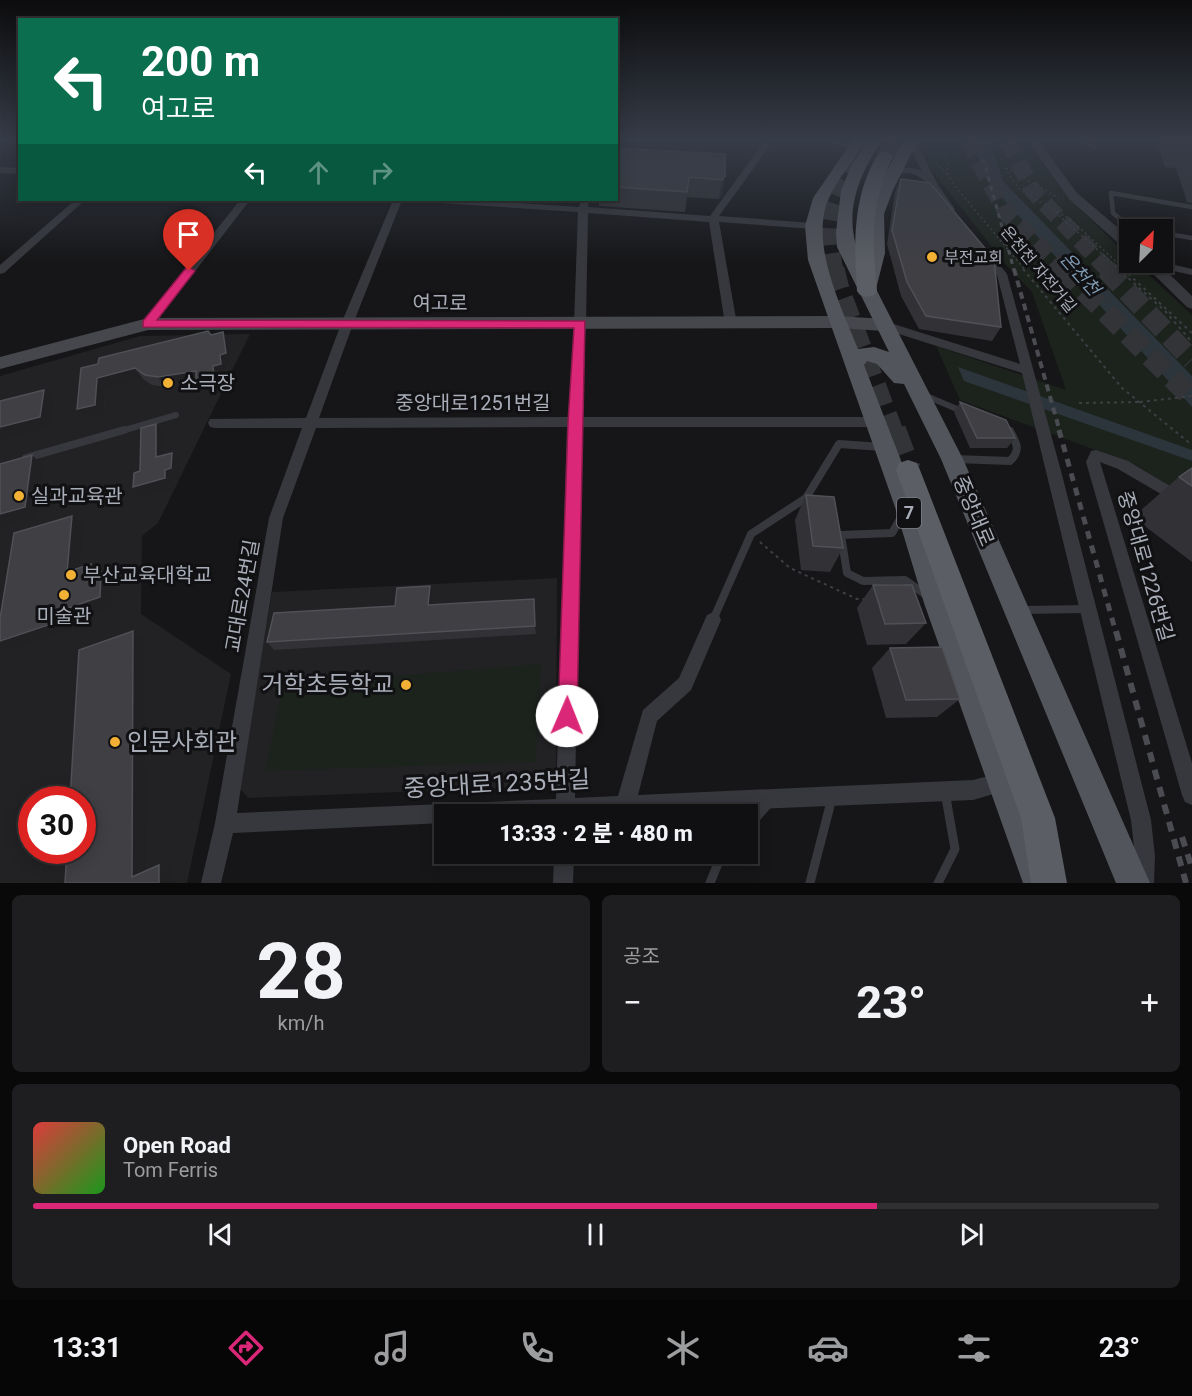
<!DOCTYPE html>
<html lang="ko">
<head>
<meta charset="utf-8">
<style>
	body { margin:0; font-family:Roboto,"Noto Sans KR",sans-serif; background:#1e1e20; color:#f1f3f6; height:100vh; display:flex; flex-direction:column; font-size:22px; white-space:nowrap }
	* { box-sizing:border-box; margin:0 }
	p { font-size:20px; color:#9c9d9f }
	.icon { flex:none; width:33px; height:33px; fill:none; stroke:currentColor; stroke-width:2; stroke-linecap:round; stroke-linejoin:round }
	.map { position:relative; height:883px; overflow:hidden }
	.side { display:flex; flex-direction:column; gap:12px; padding:12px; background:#09090a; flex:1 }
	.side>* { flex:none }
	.guide { position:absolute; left:18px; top:18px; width:600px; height:183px; border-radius:0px; box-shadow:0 3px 15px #0003,0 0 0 2px #303032; background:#0b6e4f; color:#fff; overflow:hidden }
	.needle { width:39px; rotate:24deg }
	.buttons { position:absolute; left:1119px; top:219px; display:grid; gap:12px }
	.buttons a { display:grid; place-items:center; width:54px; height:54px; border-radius:0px; background:#101012; box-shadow:0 3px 15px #0003,0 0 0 2px #303032; font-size:30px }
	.speed { position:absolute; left:18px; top:786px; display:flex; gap:12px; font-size:30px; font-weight:700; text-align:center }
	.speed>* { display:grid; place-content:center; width:78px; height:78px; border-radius:50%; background:#101012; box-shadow:0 3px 15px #0003,0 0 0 2px #303032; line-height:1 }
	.speed .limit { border:9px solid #d22; background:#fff; color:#111 }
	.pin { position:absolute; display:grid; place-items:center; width:51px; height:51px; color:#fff; margin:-62px -26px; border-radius:50% 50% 50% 0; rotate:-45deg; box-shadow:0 0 6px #0007 }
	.pin .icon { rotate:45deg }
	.me { position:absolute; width:66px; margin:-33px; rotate:1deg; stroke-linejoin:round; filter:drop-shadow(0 0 4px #0008) }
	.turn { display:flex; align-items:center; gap:21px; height:126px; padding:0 24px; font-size:27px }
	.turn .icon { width:78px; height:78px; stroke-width:2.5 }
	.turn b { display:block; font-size:42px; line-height:51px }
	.lanes { display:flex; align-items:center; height:57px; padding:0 24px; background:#0003; justify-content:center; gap:30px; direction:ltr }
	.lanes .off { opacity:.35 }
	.big { font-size:45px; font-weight:800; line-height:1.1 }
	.side .tile { flex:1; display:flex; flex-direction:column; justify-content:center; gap:9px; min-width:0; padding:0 21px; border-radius:9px; background:#1e1e20 }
	.side .dial { align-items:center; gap:0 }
	.dial b { font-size:78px; line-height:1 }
	.song { display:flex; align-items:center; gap:18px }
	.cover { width:72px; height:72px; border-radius:9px; background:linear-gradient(135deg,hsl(0 70% 55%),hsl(120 70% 35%)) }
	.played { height:6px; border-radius:3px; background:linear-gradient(90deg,#db2777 75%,#303032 75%) }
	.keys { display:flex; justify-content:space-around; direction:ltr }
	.heat { display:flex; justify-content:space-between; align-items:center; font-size:33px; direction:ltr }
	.side .tiles { flex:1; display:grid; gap:12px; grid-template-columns:1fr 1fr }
	.tile:last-child { grid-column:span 2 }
	.trip { position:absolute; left:434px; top:804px; width:324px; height:60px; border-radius:0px; background:#101012; box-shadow:0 3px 15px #0003,0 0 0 2px #303032; font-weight:800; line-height:60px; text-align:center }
	.tabs { display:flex; height:96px; justify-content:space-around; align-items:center; background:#060607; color:#9c9d9f }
	.tabs .icon { width:42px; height:42px }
	.tabs .selected { color:#db2777 }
	.tabs b { font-size:27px; color:#f1f3f6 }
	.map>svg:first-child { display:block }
	.built { fill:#222225; fill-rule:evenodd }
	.green { fill:#1c231d }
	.water { fill:#2c353c }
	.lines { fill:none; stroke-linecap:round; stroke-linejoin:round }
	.trunk-tunnel-far2 { stroke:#333438; stroke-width:17; stroke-dasharray:17 8; stroke-linecap:butt }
	.trunk-tunnel-far1 { stroke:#333438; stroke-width:21; stroke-dasharray:21 10; stroke-linecap:butt }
	.trunk-tunnel { stroke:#333438; stroke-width:26; stroke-dasharray:26 14; stroke-linecap:butt }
	.path-far1 { stroke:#3d3f44; stroke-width:1.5; stroke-dasharray:2 3; stroke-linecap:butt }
	.path { stroke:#3d3f44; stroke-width:2; stroke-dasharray:3 4; stroke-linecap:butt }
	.service-far3 { stroke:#37383d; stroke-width:4.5 }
	.service-far2 { stroke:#37383d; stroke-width:6 }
	.service-far1 { stroke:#37383d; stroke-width:8 }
	.service { stroke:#37383d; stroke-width:9 }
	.minor { fill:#37383d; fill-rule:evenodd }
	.tertiary { fill:#37383d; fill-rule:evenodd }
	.secondary { fill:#45474d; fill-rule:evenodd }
	.primary { fill:#53555c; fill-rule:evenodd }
	.trunk { fill:#5b5e65; fill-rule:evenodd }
	.rail-far3 { stroke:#4a4c52; stroke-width:3; stroke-dasharray:5 4.5; stroke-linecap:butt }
	.rail-far2 { stroke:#4a4c52; stroke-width:4; stroke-dasharray:7 5; stroke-linecap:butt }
	.rail-far1 { stroke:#4a4c52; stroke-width:5; stroke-dasharray:8 7; stroke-linecap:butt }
	.rail { stroke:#4a4c52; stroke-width:6; stroke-dasharray:10 8; stroke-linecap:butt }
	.path-bridge { stroke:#3d3f44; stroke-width:2; stroke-dasharray:3 4; stroke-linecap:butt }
	.wall { fill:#323236 }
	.shaded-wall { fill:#212124 }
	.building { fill:#3f3f44; stroke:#4f5156; stroke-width:1.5 }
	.route { fill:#db2777; stroke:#8e194d; stroke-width:1.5 }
	.poi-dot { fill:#f2b134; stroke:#111113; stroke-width:2 }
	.labels { text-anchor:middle; stroke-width:6; stroke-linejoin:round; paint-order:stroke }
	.far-poi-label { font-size:16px; fill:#a8adb8; stroke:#111113; text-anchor:start }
	.far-street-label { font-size:16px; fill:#a8adb8; stroke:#111113 }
	.far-water-label { font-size:18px; font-style:italic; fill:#7f9bb3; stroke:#111113 }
	.shield { fill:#111113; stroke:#7b7e86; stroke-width:1.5 }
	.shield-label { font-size:18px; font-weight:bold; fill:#a8adb8 }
	.street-label { font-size:20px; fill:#a8adb8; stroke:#111113 }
	.poi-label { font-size:20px; fill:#a8adb8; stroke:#111113; text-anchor:start }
	.near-poi-label { font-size:24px; fill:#a8adb8; stroke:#111113; text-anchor:end }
	.near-street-label { font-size:24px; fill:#a8adb8; stroke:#111113 }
</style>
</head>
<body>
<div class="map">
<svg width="1192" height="883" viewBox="0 0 1192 883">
	<rect width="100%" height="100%" fill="#161618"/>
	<path class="built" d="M250,334L158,523L142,536L141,614L231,674L187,883H0V376L140,336ZM32,800H82V850H32Z
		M557,578L556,778L545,786L248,798L239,787L272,592Z"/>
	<path class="green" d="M925,140H1025L1067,197L1129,257L1130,262L1136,263L1192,315V500L1136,465L960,400L936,346L1066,390L1032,292L1006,265L921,156Z
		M541,664L536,762L265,771L283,685Z"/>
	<path class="water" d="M971,140H990L1003,181L1192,376V407L987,181Z
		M958,367L1192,450V461L964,381Z"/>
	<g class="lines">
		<path class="trunk-tunnel-far2" d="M967,140L1007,214L1064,270
			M1007,140L1033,191L1108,270
			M885,156L895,140
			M835,270C823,218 835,200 860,156"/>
		<path class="trunk-tunnel-far1" d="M834,269L839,289L893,432
			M1062,269L1192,398
			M1106,269L1192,360"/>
		<path class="trunk-tunnel" d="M893,430L908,470"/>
		<path class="path-far1" d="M939,140L948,163V175L955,186L1025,270
			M993,140L1004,167L1020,190L1070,219L1125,270
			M995,146H1008L1012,140
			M936,162L948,175
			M1006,168L1059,198
			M1055,212L1120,270"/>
		<path class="path" d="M1023,269L1122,388L1192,445
			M1118,269L1165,311L1192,342
			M1123,269L1192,333
			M1079,403L1140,402
			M760,542L790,568L857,599H864"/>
		<path class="service-far3" d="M1081,140L1094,147
			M1147,230L1127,225L1113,213L1111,193L1192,207
			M1162,233L1192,238"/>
		<path class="service-far2" d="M924,395L964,412
			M118,432L176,415"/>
		<path class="service-far1" d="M26,458L124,430
			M954,459L1010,461C1021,450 1017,444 1010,431
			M903,514L892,533L841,535L847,573L863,581L905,580L926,595
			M1022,610L1086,609
			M713,620L751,534L806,498L839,444L882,447"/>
		<path class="service" d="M747,828L769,803
			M710,883L719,861L725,854
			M810,883L832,798
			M938,883L955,849L945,792"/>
		<path class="minor" d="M765,140H774L719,216L813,223L818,226L813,229L719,222L737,324L735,327H727L725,324L709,222L588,213L586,324L581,417H875L882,422L875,427H581L575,798L618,796L643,710L679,678L707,615L713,612L719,615L721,620L691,690L657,721L638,795L973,780L1003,772L1010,775L1013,782L1010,789L973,800L638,814H444V823L233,833L221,883H201L215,823L269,518L302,428H215L210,427L208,423L210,419L306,418L341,324L393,200H402L353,324L319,418L568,417L574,324L578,212L441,203L437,200H475L579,207L581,200H589L588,207L710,216ZM567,427L556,799L237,813L283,518L316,428Z
			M824,140H838L858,148L854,151Z
			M915,140L938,185L955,209L953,211H947C938,199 929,179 913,174C905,171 897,177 889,172C897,167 914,166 922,172L907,141Z
			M0,167L20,168V174L0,173Z
			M75,200H85L4,273L0,274V265Z
			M240,200H250L152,327H144L142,324L144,321Z
			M984,249L988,250L1007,274L1061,471L1151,820L1155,856L1154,883H1134L1135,856L1131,820L1022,373L880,328L878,325L884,321L1020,364L997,275L979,252Z
			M1162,262L1192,269V275L1145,265L1144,263Z
			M1096,450L1128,461L1192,499V512L1118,469L1100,462L1192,763V805L1185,802L1182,795L1086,462L1091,451Z
			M554,854H574L573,883H553Z"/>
		<path class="tertiary" d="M1027,140H1038L1077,193L1130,238V250L1125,249L1069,199Z
			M1141,262H1157L1192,296V309L1187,307Z"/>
		<path class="secondary" d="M838,316L884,319L890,321L892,325L890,329L884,331L838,328L148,330L0,369V357L148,318Z"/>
		<path class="primary" d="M853,140H867C855,159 838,178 829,198C809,243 841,306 858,349L874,347L889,352L837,247L836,232L841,191L851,166L868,140H882C855,181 841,220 864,266C869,248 864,230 868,213C874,188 892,163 904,140H918L893,190L884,214L885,253L876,289L963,459L1150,883H1116L941,459L904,384L894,383L877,364L867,361L864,365L919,507L950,603L1057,883H1023L924,603L895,507L808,260L805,226L813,198Z"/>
		<path class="trunk" d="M885,151L893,156C870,207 872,237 877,291L874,295L867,297L860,295L857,291C854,243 852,195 879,153Z
			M908,460L917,463L920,470L1055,818L1067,883H1031L1021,818L896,470L899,463Z"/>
		<path class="rail-far3" d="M978,140L1014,270"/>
		<path class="rail-far2" d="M1014,269L1060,432"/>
		<path class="rail-far1" d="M1059,430L1116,633"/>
		<path class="rail" d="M1116,631L1186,883
			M1182,837L1192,868"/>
		<path class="path-bridge" d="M1140,402L1192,396"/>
	</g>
	<path class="wall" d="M1162,140H1192V203L1187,202L1176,168L1165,167L1158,147Z
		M616,148L725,176L722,196L719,199L687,197L685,212L599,206V200H616Z
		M901,179L1001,327L992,341L919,329L901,296L887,244L895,192Z
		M223,332L229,343L232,364L226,365L227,374L219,376L220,386L203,391L198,382L166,387L152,385L143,379L105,389L104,415L87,419L81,368Z
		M960,402L1015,438L1007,448H970L954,412Z
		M1192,468V562L1133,517L1179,477Z
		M806,495L843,548L830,572L801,570L795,520Z
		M873,585L926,623L906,644L867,645L857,608Z
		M430,586L434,595L433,605L536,607V634L274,650L267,642L395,606Z
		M890,648L960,699L937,717L886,718L872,668Z"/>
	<path class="shaded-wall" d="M725,176L722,196L719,199L722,180Z
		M223,332L229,343L232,364L226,365L227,374L219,376L220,386L203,391L198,382L166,387L158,377L213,366Z
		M135,368L143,379L105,389L104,415L87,419L77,409L97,378Z
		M44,390L54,400L50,427L0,439V427Z
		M156,424L164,434V467L156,457Z
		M172,453L180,463V478L173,480V488L142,497L133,487L165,470Z
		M32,455L43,465L36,516L0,527V514Z
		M72,516L83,525L78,580L67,572Z
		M91,564L112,581L111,606L79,616L78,627L10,649L0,644V641L68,608L90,576Z
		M430,586L434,595L432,613L428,605Z
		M534,599L536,607V634L535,626Z
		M133,631L144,639L145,880L132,877Z
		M159,865L171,868L172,883H159Z"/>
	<path class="building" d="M616,148L725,154V176L722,180L689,177L687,192L616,187Z
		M901,179L930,183L994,259L1001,327L926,316L907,282L892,230Z
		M208,331L211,335L223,332L226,353L220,355L221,364L213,366L214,376L196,381V371L158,377L145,375L135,368L97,378L95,405L77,409L81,368L98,364L99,358Z
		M44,390L40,417L0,427V401Z
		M960,402L1006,420L1015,438H977Z
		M156,424V457L172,453L171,468L165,470V478L133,487L134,473L140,471L141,428Z
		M32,455L25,507L0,514V464Z
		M1192,468V486L1179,477Z
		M806,495L834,497L843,548L813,546Z
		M72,516L67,572L91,564L90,576L101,572L100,597L68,608L66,619L0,641V619L14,533Z
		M873,585H912L926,623L885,624Z
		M430,586L428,605L534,599L535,626L267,642L274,613L395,606L397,588Z
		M133,631L132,877L159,865V883H65L67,850H82V800H70L79,650Z
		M942,647L960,699L906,700L890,648Z"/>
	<linearGradient id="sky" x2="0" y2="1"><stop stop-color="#0c0c0d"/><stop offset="0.53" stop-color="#363c48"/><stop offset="1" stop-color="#363c48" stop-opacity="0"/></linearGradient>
	<rect width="1192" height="264" fill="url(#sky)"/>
	<path class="route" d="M189,267L195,271L157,320L585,321L577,716L574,722L567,725L561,722L558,716L568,422L574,328L143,327V321L186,268Z"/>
	<g class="poi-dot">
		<circle cx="932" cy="257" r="6"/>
		<circle cx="168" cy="383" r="6"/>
		<circle cx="19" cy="496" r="6"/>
		<circle cx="71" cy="575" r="6"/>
		<circle cx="64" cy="595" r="6"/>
		<circle cx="406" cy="685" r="6"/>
		<circle cx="115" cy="742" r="6"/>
	</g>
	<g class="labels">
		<g class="far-poi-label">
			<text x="944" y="263">부전교회</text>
		</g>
		<g class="far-street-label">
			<text transform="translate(1039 269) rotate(50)" y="6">온천천 자전거길</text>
		</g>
		<g class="far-water-label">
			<text transform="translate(1080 274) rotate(49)" y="6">온천천</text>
		</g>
		<rect class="shield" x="897" y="498" width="24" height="30" rx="4.5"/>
		<g class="shield-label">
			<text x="909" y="519">7</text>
		</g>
		<g class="street-label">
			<text x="440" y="310">여고로</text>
			<text x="473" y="410">중앙대로1251번길</text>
			<text transform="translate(974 511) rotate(67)" y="7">중앙대로</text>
			<text transform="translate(1146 566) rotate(74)" y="7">중앙대로1226번길</text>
			<text transform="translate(242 596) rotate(-80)" y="7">교대로24번길</text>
		</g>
		<g class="poi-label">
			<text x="180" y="390">소극장</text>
			<text x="31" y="503">실과교육관</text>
			<text x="83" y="582">부산교육대학교</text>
			<text x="64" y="623" text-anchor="middle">미술관</text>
		</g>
		<g class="near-poi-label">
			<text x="394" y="693">거학초등학교</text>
			<text x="127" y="750" text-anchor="start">인문사회관</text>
		</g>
		<g class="near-street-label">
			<text transform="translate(497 784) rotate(-3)" y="8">중앙대로1235번길</text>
		</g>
	</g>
</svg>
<div class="buttons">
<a><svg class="needle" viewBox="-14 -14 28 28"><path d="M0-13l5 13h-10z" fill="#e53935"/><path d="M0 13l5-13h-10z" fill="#9c9d9f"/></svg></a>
</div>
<div class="speed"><div class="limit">30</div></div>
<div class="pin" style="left:189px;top:271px;background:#d93025"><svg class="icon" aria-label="arrive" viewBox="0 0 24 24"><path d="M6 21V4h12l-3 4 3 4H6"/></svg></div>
<svg class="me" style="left:567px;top:716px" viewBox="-20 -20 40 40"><circle r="19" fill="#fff"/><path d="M0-13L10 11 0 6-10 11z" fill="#db2777"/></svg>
<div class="trip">13:33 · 2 분 · 480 m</div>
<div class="guide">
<div class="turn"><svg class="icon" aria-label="left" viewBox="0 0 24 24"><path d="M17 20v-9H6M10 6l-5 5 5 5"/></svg><div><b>200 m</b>여고로</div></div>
<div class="lanes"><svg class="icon" aria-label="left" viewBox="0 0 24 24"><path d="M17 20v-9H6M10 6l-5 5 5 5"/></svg><svg class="icon off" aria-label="ahead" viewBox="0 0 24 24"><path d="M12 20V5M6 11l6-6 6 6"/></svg><svg class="icon off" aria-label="right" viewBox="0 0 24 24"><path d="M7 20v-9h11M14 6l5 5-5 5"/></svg></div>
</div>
</div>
<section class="side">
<div class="tiles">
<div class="tile dial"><b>28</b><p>km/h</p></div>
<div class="tile"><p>공조</p>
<div class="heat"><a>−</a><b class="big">23°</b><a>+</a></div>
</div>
<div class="tile">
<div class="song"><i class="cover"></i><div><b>Open Road</b><p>Tom Ferris</p></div></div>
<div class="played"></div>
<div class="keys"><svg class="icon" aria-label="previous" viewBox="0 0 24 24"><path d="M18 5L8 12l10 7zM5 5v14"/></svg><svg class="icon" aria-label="pause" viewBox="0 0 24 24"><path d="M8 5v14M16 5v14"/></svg><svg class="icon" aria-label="next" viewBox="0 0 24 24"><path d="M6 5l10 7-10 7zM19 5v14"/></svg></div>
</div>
</div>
</section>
<nav class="tabs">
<b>13:31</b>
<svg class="icon selected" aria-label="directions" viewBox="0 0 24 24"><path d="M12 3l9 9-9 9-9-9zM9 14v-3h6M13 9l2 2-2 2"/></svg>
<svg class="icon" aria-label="music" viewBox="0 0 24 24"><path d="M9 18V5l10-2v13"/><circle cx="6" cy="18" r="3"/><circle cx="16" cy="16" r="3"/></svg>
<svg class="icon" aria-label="phone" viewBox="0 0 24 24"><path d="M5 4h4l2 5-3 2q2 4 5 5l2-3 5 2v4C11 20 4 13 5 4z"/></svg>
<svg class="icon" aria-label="climate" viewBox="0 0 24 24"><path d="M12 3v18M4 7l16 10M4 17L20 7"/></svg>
<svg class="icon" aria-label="car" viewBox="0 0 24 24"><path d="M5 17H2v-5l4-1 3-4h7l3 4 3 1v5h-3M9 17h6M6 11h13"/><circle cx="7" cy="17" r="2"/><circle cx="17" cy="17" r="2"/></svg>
<svg class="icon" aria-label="filters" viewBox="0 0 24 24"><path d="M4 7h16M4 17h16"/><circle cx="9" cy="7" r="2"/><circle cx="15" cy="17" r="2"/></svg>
<b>23°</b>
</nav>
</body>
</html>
